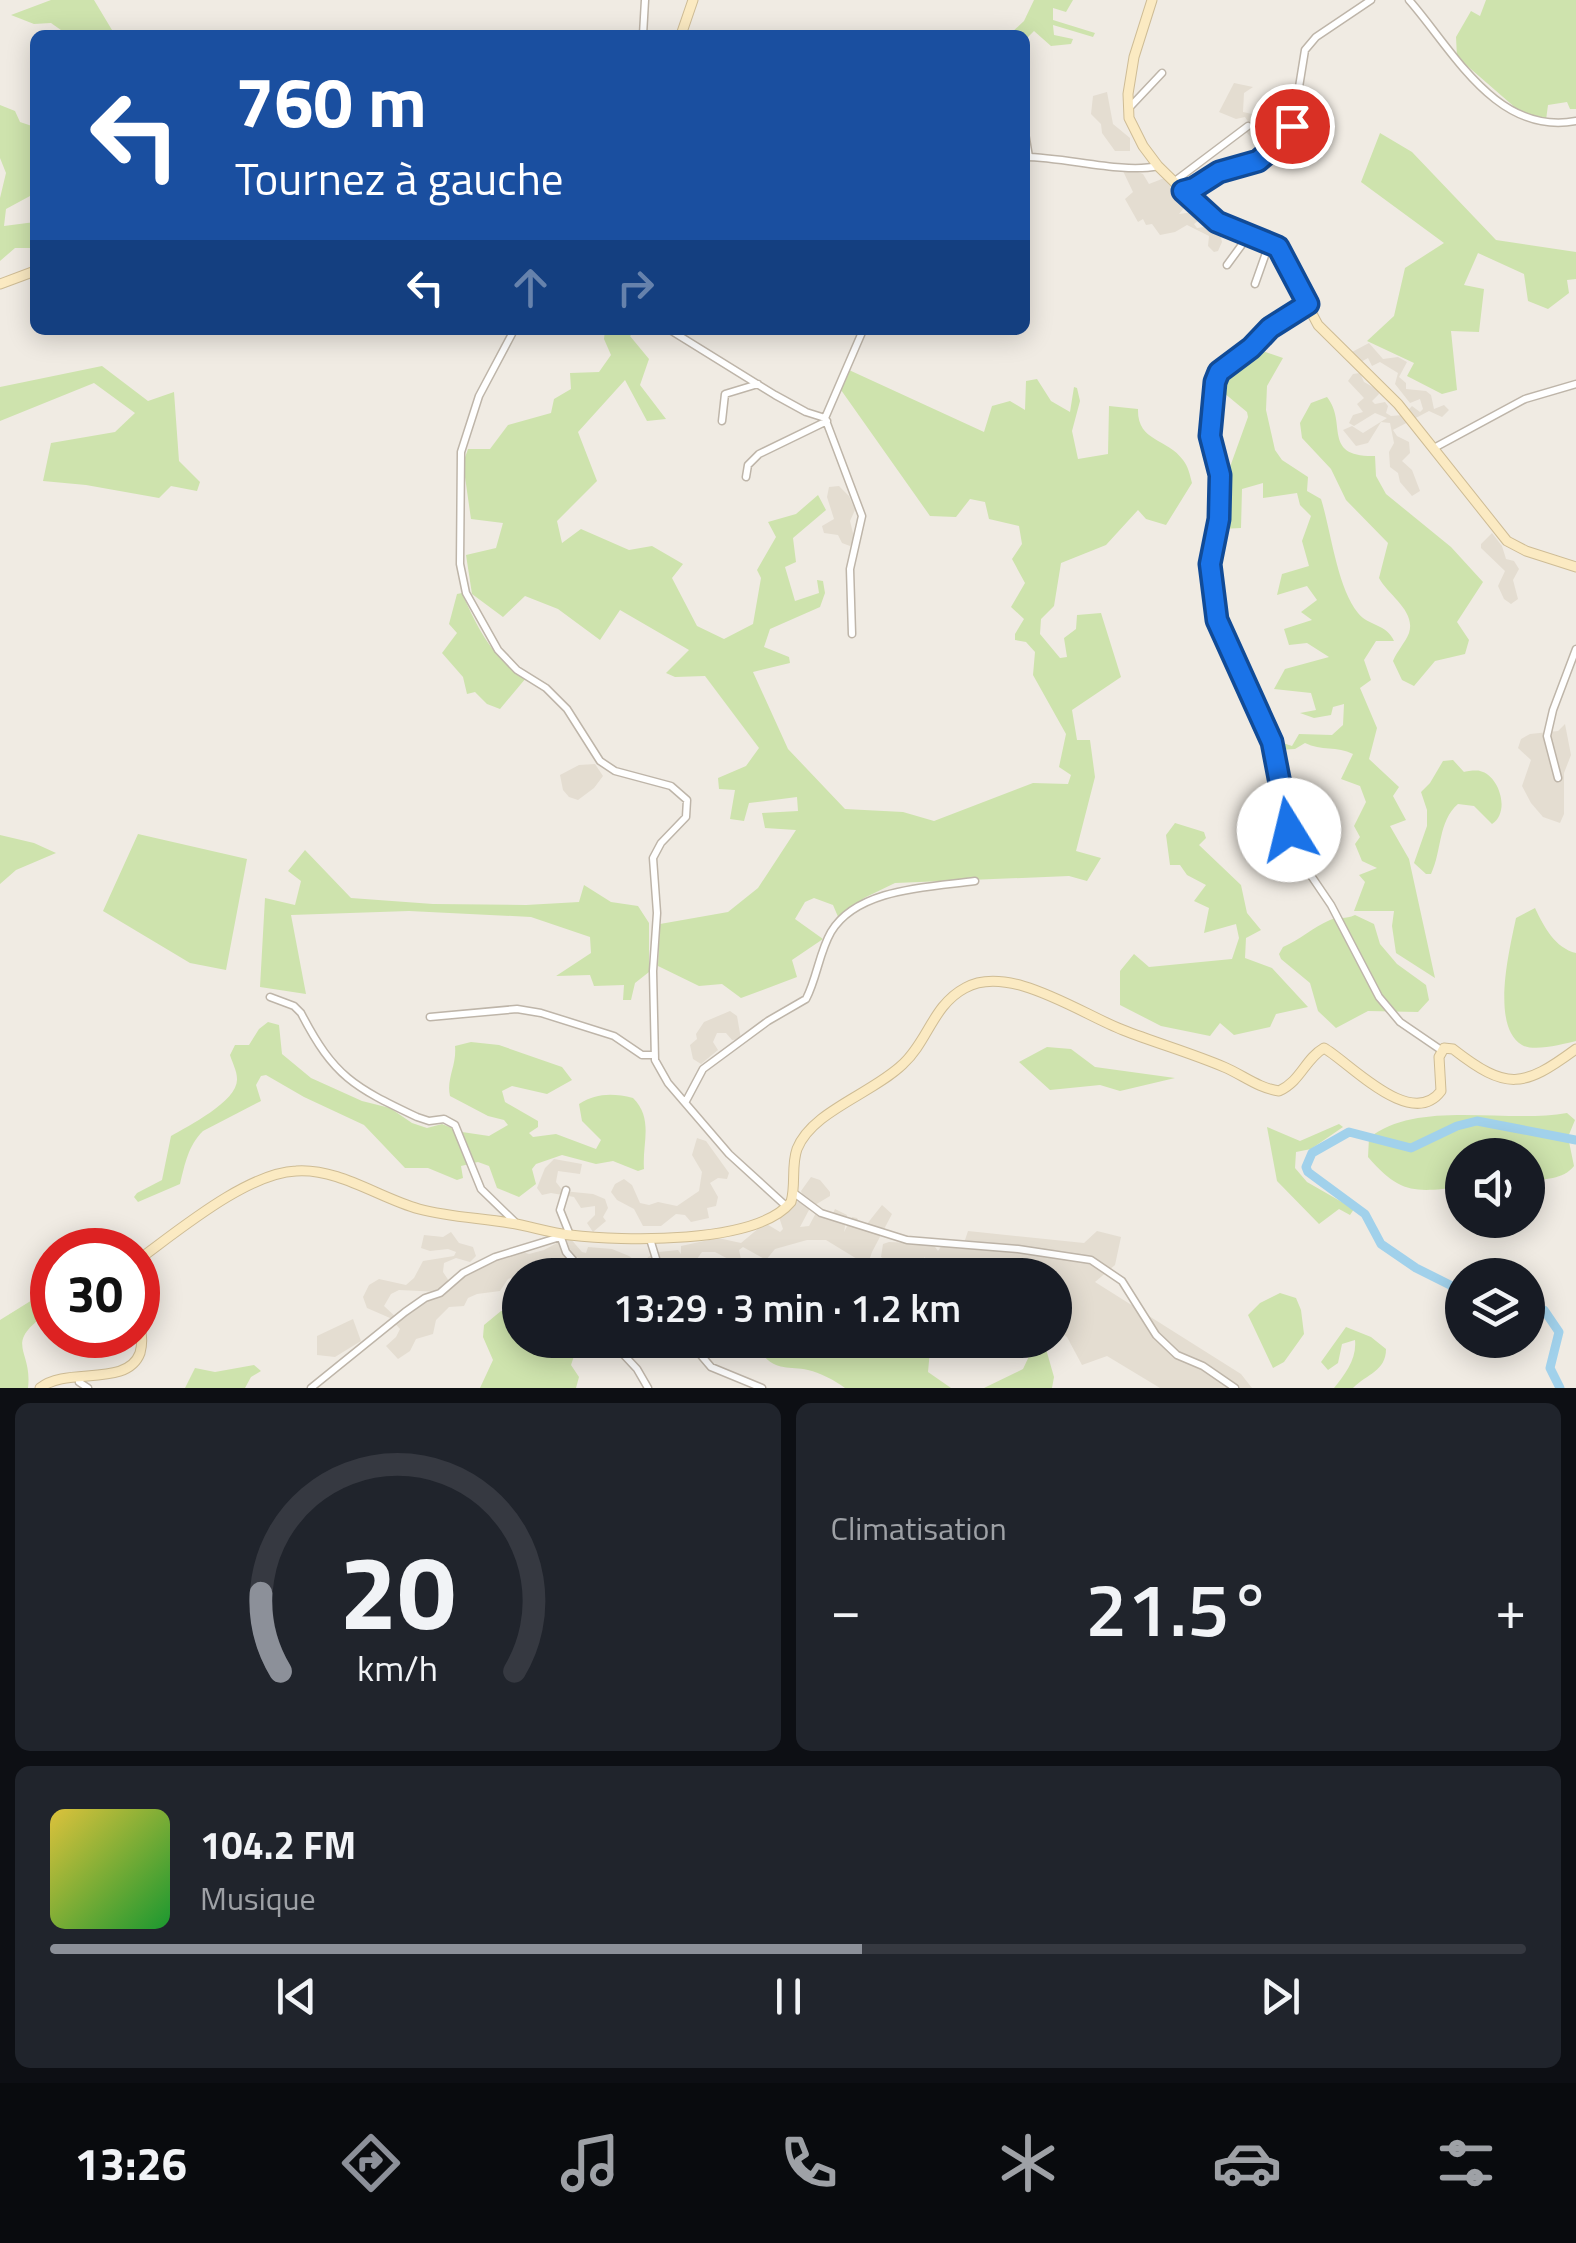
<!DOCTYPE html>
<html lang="fr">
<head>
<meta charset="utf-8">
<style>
	body { margin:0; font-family:"Titillium Web",sans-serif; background:#20242c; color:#f1f3f6; height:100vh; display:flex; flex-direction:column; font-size:38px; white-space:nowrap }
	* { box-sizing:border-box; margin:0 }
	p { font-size:32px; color:#9ea1a6 }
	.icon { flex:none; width:55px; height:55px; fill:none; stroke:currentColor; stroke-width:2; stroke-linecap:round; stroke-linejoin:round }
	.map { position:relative; height:1388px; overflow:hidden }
	.sheet { display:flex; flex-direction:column; gap:15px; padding:15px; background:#0d0f14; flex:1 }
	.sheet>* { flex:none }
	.top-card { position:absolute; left:30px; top:30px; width:1000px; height:305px; border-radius:15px; box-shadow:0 5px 25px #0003; background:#1a4fa0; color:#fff; overflow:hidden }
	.buttons { position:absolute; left:1445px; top:1138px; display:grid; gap:20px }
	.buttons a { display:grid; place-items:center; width:100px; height:100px; border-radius:50%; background:#171b24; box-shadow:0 5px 25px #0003; font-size:50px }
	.speed { position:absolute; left:30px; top:1228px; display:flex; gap:20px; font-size:50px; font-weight:700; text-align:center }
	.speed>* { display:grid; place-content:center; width:130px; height:130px; border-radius:50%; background:#171b24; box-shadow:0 5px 25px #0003; line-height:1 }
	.speed .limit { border:15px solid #d22; background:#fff; color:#111 }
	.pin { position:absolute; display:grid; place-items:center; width:85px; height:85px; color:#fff; margin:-42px; border:5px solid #fff; border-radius:50%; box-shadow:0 2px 10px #0007 }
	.me { position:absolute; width:110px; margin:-55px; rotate:351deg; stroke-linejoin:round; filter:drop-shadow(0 0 8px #0008) }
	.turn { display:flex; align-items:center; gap:35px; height:210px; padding:0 40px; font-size:45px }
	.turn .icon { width:130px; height:130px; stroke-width:2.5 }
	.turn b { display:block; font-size:70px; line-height:85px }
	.lanes { display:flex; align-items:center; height:95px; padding:0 40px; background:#0003; justify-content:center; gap:50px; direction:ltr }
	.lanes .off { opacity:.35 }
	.big { font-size:75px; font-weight:600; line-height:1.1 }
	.sheet .card { flex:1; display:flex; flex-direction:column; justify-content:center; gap:15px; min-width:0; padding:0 35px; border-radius:15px; background:#20242c }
	.sheet .dial { align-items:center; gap:0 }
	.dial svg { height:260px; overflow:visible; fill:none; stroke:#363941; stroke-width:7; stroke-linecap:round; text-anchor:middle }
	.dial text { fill:#f1f3f6; stroke:none }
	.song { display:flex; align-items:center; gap:30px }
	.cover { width:120px; height:120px; border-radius:15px; background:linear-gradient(135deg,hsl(50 70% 55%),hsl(130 70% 35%)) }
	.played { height:10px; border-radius:5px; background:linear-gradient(90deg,#8c9099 55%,#363941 55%) }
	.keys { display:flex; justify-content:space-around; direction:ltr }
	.heat { display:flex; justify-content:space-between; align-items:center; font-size:55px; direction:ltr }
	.sheet .tiles { flex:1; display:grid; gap:15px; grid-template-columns:1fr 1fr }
	.card:last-child { grid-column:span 2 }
	.trip { position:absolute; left:502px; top:1258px; width:570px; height:100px; border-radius:50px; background:#171b24; box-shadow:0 5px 25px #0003; font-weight:600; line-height:100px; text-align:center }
	.tabs { display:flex; height:160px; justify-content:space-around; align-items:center; background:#090b0e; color:#9ea1a6 }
	.tabs .icon { width:70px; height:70px }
	.tabs .selected { color:#8c9099 }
	.tabs b { font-size:45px; color:#f1f3f6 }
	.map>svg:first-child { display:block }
	.residential { fill:#e4ddd1 }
	.green { fill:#cee3ad }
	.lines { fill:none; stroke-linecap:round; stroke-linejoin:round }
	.river { stroke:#a1d1eb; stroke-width:9 }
	.street-casing { stroke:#beb5a9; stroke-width:9 }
	.secondary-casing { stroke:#cebc95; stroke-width:11 }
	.street { stroke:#fff; stroke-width:6 }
	.secondary { stroke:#fbeac2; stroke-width:9 }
	.route-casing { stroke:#114b97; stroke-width:25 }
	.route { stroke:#1a73e8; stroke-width:18 }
</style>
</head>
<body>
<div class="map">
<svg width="1576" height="1388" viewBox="0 0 1576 1388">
	<rect width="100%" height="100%" fill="#f0ebe3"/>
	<path class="residential" d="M1234,83L1253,87L1244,93L1243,112L1252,114L1258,110L1267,115L1263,126L1266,135L1256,142L1246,132L1251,126L1245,117L1236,119L1219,112Z
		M1107,92L1113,124L1130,138V151H1115L1102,133L1101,124L1091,114L1093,96Z
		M1130,169L1143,174L1149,184L1167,177L1188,203L1179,214L1195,212L1198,221L1194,224L1197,228L1213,226L1220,233L1222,242L1218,251L1214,252L1208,246L1209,236L1187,225L1175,232L1160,235L1152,224L1146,225L1143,219L1138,222L1125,199L1133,192L1123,171Z
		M1369,343L1383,359L1398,357L1407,362L1399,377L1406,383V389L1426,391L1431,395L1434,409L1444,405L1449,410L1442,417L1429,411L1393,430L1397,436L1409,442L1410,453L1402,461L1412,470L1420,491L1412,496L1400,482L1398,473L1390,467L1389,452L1394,443L1390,423L1381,422L1368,443L1356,446L1343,430L1352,426L1363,433L1387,418L1375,413L1354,426L1349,423L1353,415L1363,412L1357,404L1364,398L1348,381L1353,374L1360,373L1364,382L1378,390L1379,394L1372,401L1375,404L1385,402L1388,406L1386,413L1391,416L1403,415L1412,406L1420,412L1423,409L1420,399L1410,403L1395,384L1398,373L1380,362L1372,366L1368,358L1359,363L1352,352Z
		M839,486L849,496L855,510L850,521L855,541L850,546L842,543L838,535L824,533L822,526L834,519L827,497L829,487Z
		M1492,533L1502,546L1506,559L1514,561L1519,569L1513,580L1518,599L1511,604L1504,599L1498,586L1505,571L1481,548V544Z
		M1565,724L1571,755L1564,773V814L1560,823L1543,817L1531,803L1522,786L1531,760L1518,748L1521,739L1530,734L1558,731Z
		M595,764L603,776L594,788L578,800L569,797L563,790L560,775L579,765Z
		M730,1011L737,1016L741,1039L732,1040L726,1033H717L713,1042L718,1050L701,1064L693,1059L690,1045L697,1039L696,1034L704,1022Z
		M697,1138L706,1141L729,1173L727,1179L718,1178L710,1183L718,1197L716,1206L707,1208L709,1218L691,1222L685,1215L676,1214L661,1226H643L634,1209L617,1200L611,1192L615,1184L624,1179L632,1185L640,1203L649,1205L658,1202L677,1206L699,1191L702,1172L692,1155Z
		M554,1159L582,1164L580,1174L558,1171L556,1182L563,1191L593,1194L605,1199L608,1208L603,1217L606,1221L593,1232L587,1223L595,1215V1206L581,1208L574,1197L551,1193L542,1195L537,1188L545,1168Z
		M811,1177L820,1180L830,1192V1196L810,1208L800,1227L809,1226L818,1209L825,1210V1217L831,1218L835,1209L847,1215L844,1232L852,1217L857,1218L863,1229L882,1205L892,1214L872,1252L869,1261L874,1264L872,1275H859L862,1262L826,1240H807L775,1249L766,1260L743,1247L739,1250L741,1259L734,1262L715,1252H702L689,1270V1275H618L614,1270L573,1256L572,1267L565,1274H521L508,1279L500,1291L477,1294L468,1298L464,1306L449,1307L436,1320L433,1334L416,1339L410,1351L398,1359L386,1346L396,1337L400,1329L390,1318L367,1308L363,1297L369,1285L379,1279L406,1285L414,1278L423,1261L454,1256L456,1252L448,1249L430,1251L421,1248L424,1235L443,1237L451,1232L459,1243L473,1247L476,1256L470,1262L456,1258L444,1263L443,1272L449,1281L441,1292L399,1290L391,1294L384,1306L399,1320L480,1266L520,1251L529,1254L544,1250L557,1243L562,1236L569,1237L582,1252L586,1253L588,1247L612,1249L629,1256L633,1259V1273L638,1275L642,1273L648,1257L659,1252L678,1250L681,1254V1246L718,1238L741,1243L765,1223L780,1232L783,1229L779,1217L794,1201L805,1203L801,1191Z
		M968,1231L1084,1243L1097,1231L1121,1237L1115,1265L1095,1282L1241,1374L1252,1388H1160L1107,1356L1082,1365L1067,1337L1055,1328V1275H955L957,1262L945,1274H931L927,1272L925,1257L910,1270H902L881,1257L883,1244L889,1242L933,1244L938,1251L942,1245L962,1249Z
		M353,1319L361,1341L335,1357L317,1355V1336Z"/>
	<path class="green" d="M51,0H94L115,35H68L51,23L34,24L11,15Z
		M1034,0H1073L1066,12L1053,8V20L1095,33L1093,37L1053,25L1054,35L1073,39L1071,44L1051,46L1034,31L1025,40V35H1009L1024,21Z
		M1486,0H1576V109H1570L1567,102L1548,105L1546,120L1518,110L1457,57L1456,37L1471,11L1480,16Z
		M0,105L15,111L20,122L35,127V180L30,182V196L6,209L4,226L35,222V248H15L0,261V198L6,173L0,158Z
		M1380,133L1412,152L1496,240L1576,252V279L1567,280L1569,293L1548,309L1528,301L1524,274L1478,253L1464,285L1484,289L1479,332L1451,331L1457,390L1442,394L1407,376L1414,363L1367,341L1394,316L1405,268L1444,243L1361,182Z
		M605,330H636L630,336L649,359L640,385L666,419L647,421L625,380L578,432L597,481L557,521L562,543L581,529L629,550L652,546L683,564L672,578L697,626L724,639L753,624L761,578L757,570L776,537L768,522L796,514L818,495L826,510L793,538L796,562L785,567L795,601L819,593L817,580L823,581L825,593L820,607L770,629L764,647L789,657L790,663L753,672L788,749L845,809L903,812L934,821L1033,783L1068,784L1071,775L1059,767L1066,734L1033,675L1035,652L1026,642L1015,640V634L1024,619L1011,607L1025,583L1012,559L1022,544L1019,526L989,519L985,502L970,499L956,517L930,516L841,390L849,370L984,432L992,406L1010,401L1025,410L1026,381L1037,379L1051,401L1070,412L1074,387L1077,388L1080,401L1072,431L1078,459L1108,454L1109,406L1138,409C1137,442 1167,438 1183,460C1188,466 1190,475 1192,483L1166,525L1146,519L1138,510L1106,545L1061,563L1054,606L1041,619L1040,634L1060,658L1067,657L1064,638L1076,629L1077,615L1101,613L1121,677L1072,710L1077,740H1090L1095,777L1076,851L1101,858L1087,881L1069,876L895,883L864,898L839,919L833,905L814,898L805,902L795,919L823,939L792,960L797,977L741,998L722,984L699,986L658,966L660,924L728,912L758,888L796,830L765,828L762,813L798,811L797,797L749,803L744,821L730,819L735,790L719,789L718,778L746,766L759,748L705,676L675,677L666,673L689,650L620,610L600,640L558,609L525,596L503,617L472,594L466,555L496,548L503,523L471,519L463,463L468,449H490L508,425L551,413L554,399L571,389L570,373L599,372L611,355L604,339Z
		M1254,348L1283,358L1267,386L1266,410L1275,450L1282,460L1308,477L1307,491L1321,499C1331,531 1337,587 1358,613C1368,626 1387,624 1394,641H1376L1364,660L1371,680L1360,688L1377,728L1369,759L1399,787L1393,796L1406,820L1390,826L1409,859L1435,978L1396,953L1392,926L1394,911H1354L1365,882L1359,875L1377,868L1362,861L1355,844L1360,837L1354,826L1366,802L1360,786L1341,779L1353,754C1337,746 1321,751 1305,743L1295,749L1278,750L1277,741L1292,746L1299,734L1332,735L1343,725L1344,704L1333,707L1331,715L1314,718L1300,713L1316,710L1311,693L1274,689L1285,669L1329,657L1307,643L1289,645L1284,629L1312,620L1301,612L1317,600L1307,586L1277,595L1282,574L1309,566L1302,541L1311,516L1300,505L1297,493L1263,498V483L1242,489L1241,528L1221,529L1222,489L1248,417L1247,412L1218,388L1227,367Z
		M102,366L148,401L174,392L179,461L200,482L197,491L171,486L159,498L86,485L43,481L51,443L115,432L135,413L94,383L0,421V387Z
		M1327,397C1348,423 1321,457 1375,456L1376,476L1386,494L1451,547L1483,582L1457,622L1469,640L1465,654L1435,661L1414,686L1402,680L1393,661C1397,651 1405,643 1409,633C1416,611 1389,596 1379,578L1388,543L1346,500L1331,469L1302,438L1300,423L1311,403Z
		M462,593C477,627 493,660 526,678L500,709L487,704L475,692L467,694L463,677L442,653L457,633L449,624L457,594Z
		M1453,760L1464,772C1466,771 1478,770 1480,771C1499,775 1511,812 1492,824L1474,806L1458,804C1438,821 1442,851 1431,874H1426L1414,863L1427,826V810L1421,792L1430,783L1443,761Z
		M1175,823L1204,832L1206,838L1199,845L1241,885L1247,913L1261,930L1246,938L1245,958L1272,968L1308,1007L1276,1014L1270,1027L1234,1035L1220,1023L1210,1036L1161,1026L1120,1005V971L1134,954L1149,967L1232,959L1239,938L1236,924L1204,933L1209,908L1194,901L1206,885L1187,875L1180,865H1170L1166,835Z
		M138,834L247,859L226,970L190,963L103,911Z
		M0,835L34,843L56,853L16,870L0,884Z
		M305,850L351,898L433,904L526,905L579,902L584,885L611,902L638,906L649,923V972L635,983L631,1000H623L624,985L594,986L590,975L556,976L591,953L590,937L531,917L409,911L291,915L306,994L260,987L265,898L295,905L301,881L288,871Z
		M1535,908C1544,927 1555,948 1576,953V1041C1563,1044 1534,1052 1522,1045C1490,1026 1510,948 1516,918Z
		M1355,915L1374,924L1380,944L1397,964L1426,985L1429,1000L1418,1012L1368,1011L1336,1028L1318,1011L1310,983L1281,959L1279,954L1283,947C1300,940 1313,927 1330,920C1339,916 1345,920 1355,915Z
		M268,1022L279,1025L282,1054L311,1078L362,1101L390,1108L412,1123L427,1128L442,1124L462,1132L489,1136L508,1125L504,1120L488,1116L450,1096C446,1079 457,1065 455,1046L471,1042L499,1045L562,1067L572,1080L547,1094L512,1086L502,1091L505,1102L538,1121V1127L529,1133L533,1137L556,1134L596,1149L601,1140L582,1121L579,1104C596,1093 613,1093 633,1098C654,1119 642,1143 644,1169L638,1171L613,1161L596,1164L562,1155L536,1164L532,1169L536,1184L519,1197L497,1188L489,1166L478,1162L461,1166L463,1178L457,1180L428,1168H405L364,1125L304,1097L266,1075L261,1076L256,1085L261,1101L203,1131C188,1146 185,1164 180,1184L138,1202L134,1197L137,1193L162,1180L171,1136C188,1126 238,1101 237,1079C237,1071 232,1062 230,1055L235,1045H249L259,1029Z
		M1047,1047L1071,1049L1095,1067L1175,1078L1120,1091L1100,1085L1050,1090L1019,1062Z
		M1567,1113L1575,1120L1568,1137L1574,1166C1563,1180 1544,1179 1528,1181V1155H1462V1187C1415,1192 1401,1195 1368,1157L1369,1138C1417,1099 1507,1124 1567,1113Z
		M1339,1124L1343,1127L1311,1149L1296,1152L1295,1168L1307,1182L1354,1209L1350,1215L1339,1209L1319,1224L1277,1181L1267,1127L1300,1141Z
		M52,1266V1310C0,1345 33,1347 28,1388H0V1320L37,1297V1275L45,1267Z
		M1280,1293L1296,1298L1301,1310L1304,1334L1284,1362L1273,1368L1248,1315L1260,1303Z
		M520,1310V1340H574L576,1350L571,1365L579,1377L576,1388H480L493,1360L483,1337L484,1325L501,1311Z
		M1346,1327L1371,1337L1386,1349C1386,1371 1367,1374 1353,1388H1334C1345,1374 1357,1359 1355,1340L1342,1344L1338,1363L1328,1370L1321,1362Z
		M794,1340H949L930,1350L928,1372L951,1388H845C834,1380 821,1373 808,1370C790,1366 776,1371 763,1355L764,1349Z
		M1039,1347L1046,1349L1054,1377L1052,1388H984L1023,1369L1032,1350Z
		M254,1365L261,1371L251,1377L245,1388H185L195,1368L215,1372Z"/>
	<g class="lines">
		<path class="river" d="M1462,1291L1416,1268L1381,1244L1365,1214L1308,1172L1306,1167L1312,1153L1349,1132L1411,1148L1457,1126L1477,1121L1576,1140
			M1528,1305L1544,1310L1559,1332L1550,1368L1560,1388"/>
		<g class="street-casing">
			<path id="street" d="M1409,0C1453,50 1496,136 1576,121
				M643,35L645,0
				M1129,108L1162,73
				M1025,133L1029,157
				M1025,157C1066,157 1122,174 1158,166
				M1175,181L1248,126
				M1183,191L1194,189L1219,172L1258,161L1280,142L1294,118L1305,50L1316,37L1371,0
				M1227,265L1249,235
				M1255,284L1267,250L1266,243
				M1307,305L1269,328L1251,349L1224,366L1215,382L1209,436L1219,469L1220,501L1210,564L1213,601L1224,639L1272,742L1295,852L1331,905L1379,997L1400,1022L1441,1050
				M514,330L479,396L461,452L460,564L466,593L498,650L517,670L546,688L567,709L600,761L615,771L671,786L687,800L686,817L661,843L653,858L657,913L653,971L655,1060L668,1083L729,1154L786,1206
				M670,330L775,395L806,412L825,418L863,330
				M825,418L862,516L850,569L852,634
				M722,421L725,394L758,384
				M1434,448L1525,399L1576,384
				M746,477L748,465L759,454L827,421
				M1558,778L1547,736L1553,710L1576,649
				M270,997L294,1006L301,1013C334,1077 354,1087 417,1117L429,1121L444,1119L455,1125L481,1189L515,1222
				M430,1017L517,1009L541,1013L614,1036L642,1055H655
				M686,1101L703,1069L768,1021L806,999C817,978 819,953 831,932C857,888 930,887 975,881
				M566,1190L560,1210L570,1235
				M794,1193L821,1213L907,1240L1018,1249L1091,1260L1122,1281L1156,1335L1177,1355L1203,1366L1235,1388
				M560,1235L566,1252L586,1275
				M650,1239L661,1275
				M610,1340L637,1369L648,1388
				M688,1340L711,1367L762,1388
				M79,1382L88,1388
				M311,1388L405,1312L425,1298L440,1293L463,1273L495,1257L560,1237"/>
		</g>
		<g class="secondary-casing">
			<path id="secondary" d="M1152,0L1134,57L1128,94L1129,118L1143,146L1158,166L1211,218L1277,247L1318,325L1398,404L1507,541L1526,551L1576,567
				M681,35L693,0
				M0,284L35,271
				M138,1260C178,1231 247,1173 296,1171C339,1168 379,1198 419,1209C449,1217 480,1218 510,1223C530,1226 550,1233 570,1235C622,1241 756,1245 791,1202C796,1185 791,1166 797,1149C812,1111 872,1094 903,1064C928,1041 933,1005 965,988C1009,963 1081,1014 1123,1030C1156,1043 1191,1053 1224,1067C1243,1075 1258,1088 1279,1091C1301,1081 1305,1059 1324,1048C1349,1062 1411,1131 1441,1091L1439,1057L1444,1048L1453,1049C1507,1091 1523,1088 1576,1049
				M40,1388C67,1366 127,1388 140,1353C143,1342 142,1332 138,1322"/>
		</g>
		<use href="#street" class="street"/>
		<use href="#secondary" class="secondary"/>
	</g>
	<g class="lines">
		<g class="route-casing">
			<path id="route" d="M1289,830L1272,742L1217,620L1210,564L1219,519L1220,475L1210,436L1215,382L1219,372L1251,348L1270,328L1308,304L1278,247L1217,222L1183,191L1194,188L1219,172L1258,161L1280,142L1292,126"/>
		</g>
		<use href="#route" class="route"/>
	</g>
</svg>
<div class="buttons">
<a><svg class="icon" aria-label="sound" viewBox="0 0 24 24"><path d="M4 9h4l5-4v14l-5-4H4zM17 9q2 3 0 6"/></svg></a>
<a><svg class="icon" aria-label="layers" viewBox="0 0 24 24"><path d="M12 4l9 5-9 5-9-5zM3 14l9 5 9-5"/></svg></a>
</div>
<div class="speed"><div class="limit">30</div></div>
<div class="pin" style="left:1292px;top:126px;background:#d93025"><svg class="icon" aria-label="arrive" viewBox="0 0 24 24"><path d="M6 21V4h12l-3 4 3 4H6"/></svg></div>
<svg class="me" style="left:1289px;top:830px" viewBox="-20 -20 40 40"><circle r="19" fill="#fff"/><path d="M0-13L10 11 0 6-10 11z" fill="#1a73e8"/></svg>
<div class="trip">13:29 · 3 min · 1.2 km</div>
<div class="top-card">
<div class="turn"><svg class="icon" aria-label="left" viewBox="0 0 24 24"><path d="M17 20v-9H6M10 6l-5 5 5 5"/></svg><div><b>760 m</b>Tournez à gauche</div></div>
<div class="lanes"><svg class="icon" aria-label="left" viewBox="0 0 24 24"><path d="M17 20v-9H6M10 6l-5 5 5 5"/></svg><svg class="icon off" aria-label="ahead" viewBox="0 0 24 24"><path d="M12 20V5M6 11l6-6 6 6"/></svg><svg class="icon off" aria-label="right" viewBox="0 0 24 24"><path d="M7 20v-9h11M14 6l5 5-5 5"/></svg></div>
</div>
</div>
<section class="sheet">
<div class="tiles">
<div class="card dial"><svg viewBox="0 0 100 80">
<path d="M14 69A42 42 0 1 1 86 69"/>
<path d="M14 69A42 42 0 0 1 8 45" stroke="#8c9099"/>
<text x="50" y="56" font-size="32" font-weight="700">20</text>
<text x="50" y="72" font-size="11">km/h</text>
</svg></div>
<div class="card"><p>Climatisation</p>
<div class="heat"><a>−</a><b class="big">21.5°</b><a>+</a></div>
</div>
<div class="card">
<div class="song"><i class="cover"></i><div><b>104.2 FM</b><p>Musique</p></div></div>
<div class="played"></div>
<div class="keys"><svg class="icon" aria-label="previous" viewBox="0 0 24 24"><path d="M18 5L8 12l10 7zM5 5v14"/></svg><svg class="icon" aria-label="pause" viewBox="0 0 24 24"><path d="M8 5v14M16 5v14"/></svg><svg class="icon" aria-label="next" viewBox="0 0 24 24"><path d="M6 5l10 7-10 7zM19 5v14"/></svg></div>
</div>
</div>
</section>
<nav class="tabs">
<b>13:26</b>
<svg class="icon selected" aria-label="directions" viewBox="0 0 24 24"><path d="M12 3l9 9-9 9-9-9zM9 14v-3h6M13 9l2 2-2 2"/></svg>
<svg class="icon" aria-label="music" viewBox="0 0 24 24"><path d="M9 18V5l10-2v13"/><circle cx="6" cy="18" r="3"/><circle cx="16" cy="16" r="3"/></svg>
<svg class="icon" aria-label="phone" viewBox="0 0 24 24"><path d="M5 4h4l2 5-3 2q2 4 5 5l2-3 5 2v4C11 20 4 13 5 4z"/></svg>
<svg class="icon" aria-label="climate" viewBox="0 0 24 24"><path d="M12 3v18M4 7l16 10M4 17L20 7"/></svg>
<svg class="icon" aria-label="car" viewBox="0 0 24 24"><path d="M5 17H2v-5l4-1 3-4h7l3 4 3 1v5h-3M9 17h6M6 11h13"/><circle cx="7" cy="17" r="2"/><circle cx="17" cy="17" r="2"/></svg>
<svg class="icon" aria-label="filters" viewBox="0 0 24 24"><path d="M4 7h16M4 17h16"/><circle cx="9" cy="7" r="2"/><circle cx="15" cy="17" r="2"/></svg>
</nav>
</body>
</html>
